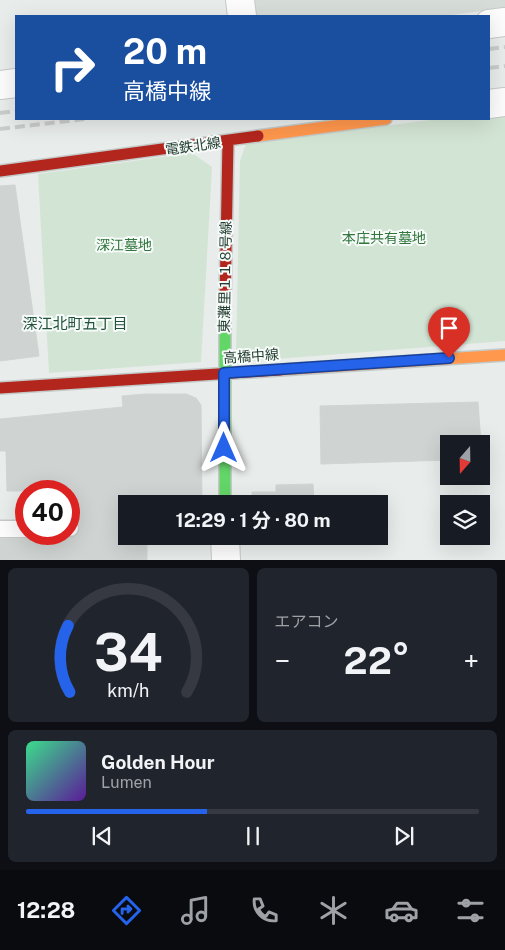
<!DOCTYPE html>
<html lang="ja">
<head>
<meta charset="utf-8">
<style>
	body { margin:0; font-family:"Public Sans","Noto Sans JP",sans-serif; background:#20242c; color:#f1f3f6; height:100vh; display:flex; flex-direction:column; font-size:19px; white-space:nowrap }
	* { box-sizing:border-box; margin:0 }
	p { font-size:16px; color:#9ea1a6 }
	.icon { flex:none; width:28px; height:28px; fill:none; stroke:currentColor; stroke-width:2; stroke-linecap:round; stroke-linejoin:round }
	.map { position:relative; height:560px; overflow:hidden }
	.sheet { display:flex; flex-direction:column; gap:8px; padding:8px; background:#0d0f14; flex:1 }
	.sheet>* { flex:none }
	.guide { position:absolute; left:15px; top:15px; width:475px; height:105px; border-radius:0px; box-shadow:0 5px 20px #0002; background:#1a4fa0; color:#fff; overflow:hidden }
	.needle { width:32px; rotate:200deg }
	.buttons { position:absolute; left:440px; top:435px; display:grid; gap:10px }
	.buttons a { display:grid; place-items:center; width:50px; height:50px; border-radius:0px; background:#171b24; box-shadow:0 5px 20px #0002; font-size:25px }
	.speed { position:absolute; left:15px; top:480px; display:flex; gap:10px; font-size:25px; font-weight:700; text-align:center }
	.speed>* { display:grid; place-content:center; width:65px; height:65px; border-radius:50%; background:#171b24; box-shadow:0 5px 20px #0002; line-height:1 }
	.speed .limit { border:8px solid #d22; background:#fff; color:#111 }
	.pin { position:absolute; display:grid; place-items:center; width:42px; height:42px; color:#fff; margin:-51px -21px; border-radius:50% 50% 50% 0; rotate:-45deg; box-shadow:0 0 5px #0007 }
	.pin .icon { rotate:45deg }
	.me { position:absolute; width:55px; margin:-28px; rotate:0deg; stroke-linejoin:round; filter:drop-shadow(0 0 4px #0008) }
	.turn { display:flex; align-items:center; gap:18px; height:105px; padding:0 25px; font-size:22px }
	.turn .icon { width:65px; height:65px; stroke-width:2.5 }
	.turn b { display:block; font-size:35px; line-height:42px }
	.big { font-size:38px; font-weight:700; line-height:1.1 }
	.sheet .card { flex:1; display:flex; flex-direction:column; justify-content:center; gap:8px; min-width:0; padding:0 18px; border-radius:8px; background:#20242c }
	.sheet .dial { align-items:center; gap:0 }
	.dial svg { height:130px; overflow:visible; fill:none; stroke:#363941; stroke-width:7; stroke-linecap:round; text-anchor:middle }
	.dial text { fill:#f1f3f6; stroke:none }
	.song { display:flex; align-items:center; gap:15px }
	.cover { width:60px; height:60px; border-radius:8px; background:linear-gradient(135deg,hsl(150 70% 55%),hsl(270 70% 35%)) }
	.played { height:5px; border-radius:2px; background:linear-gradient(90deg,#2563eb 40%,#363941 40%) }
	.keys { display:flex; justify-content:space-around; direction:ltr }
	.heat { display:flex; justify-content:space-between; align-items:center; font-size:28px; direction:ltr }
	.sheet .tiles { flex:1; display:grid; gap:8px; grid-template-columns:1fr 1fr }
	.card:last-child { grid-column:span 2 }
	.trip { position:absolute; left:118px; top:495px; width:270px; height:50px; border-radius:0px; background:#171b24; box-shadow:0 5px 20px #0002; font-weight:700; line-height:50px; text-align:center }
	.dock { display:flex; height:80px; justify-content:space-around; align-items:center; background:#090b0e; color:#9ea1a6 }
	.dock .icon { width:35px; height:35px }
	.dock .on { color:#2563eb }
	.dock b { font-size:22px; color:#f1f3f6 }
	.map>svg:first-child { display:block }
	.built { fill:#d6ddd9 }
	.green { fill:#d2e4d4 }
	.building { fill:#cfd3d1; stroke:#d0d5d2 }
	.lines { fill:none; stroke-linecap:round; stroke-linejoin:round }
	.lane-casing { stroke:#c5c9c7; stroke-width:19 }
	.street-casing { stroke:#c5c9c7; stroke-width:30 }
	.fast-casing { stroke:#c3cac7; stroke-width:14 }
	.slow-casing { stroke:#c3cac7; stroke-width:14 }
	.jam-casing { stroke:#c3cac7; stroke-width:14 }
	.lane { stroke:#fcfcfc; stroke-width:16 }
	.street { stroke:#fcfcfc; stroke-width:28 }
	.fast { stroke:#63d668; stroke-width:11 }
	.slow { stroke:#ff974d; stroke-width:11 }
	.jam { stroke:#b3261e; stroke-width:11 }
	.rail { stroke:#c9cccb; stroke-width:4; stroke-dasharray:10 5; stroke-linecap:butt }
	.route-casing { stroke:#184099; stroke-width:12 }
	.route { stroke:#2563eb; stroke-width:9 }
	.labels { text-anchor:middle; stroke-width:4; stroke-linejoin:round; paint-order:stroke }
	.street-label { font-size:14px; fill:#254033; stroke:#f6faf8 }
	.park-label { font-size:14px; fill:#30763d; stroke:#f6faf8 }
	.neighbourhood-label { font-size:15px; fill:#21523c; stroke:#f6faf8 }
</style>
</head>
<body>
<div class="map">
<svg width="505" height="560" viewBox="0 0 505 560">
	<rect width="100%" height="100%" fill="#e8ecea"/>
	<path class="built" d="M250,0H505V8L444,16H251Z"/>
	<path class="green" d="M505,110V341L252,361L236,355L240,161L246,144L438,119H489V112Z
		M192,153L212,167L201,362L49,373L38,174Z"/>
	<path class="building" d="M15,185L39,356L0,361V186Z
		M145,394H186L196,398L201,405L202,504H126V536H147V560H0V539H26L31,537L35,534H61L64,537L70,538L75,536L80,528L79,523L75,520L69,518V491H7L6,451H0V419L123,407L122,396Z
		M478,402L481,444H449V460L321,464L320,406Z
		M313,484L314,504H252V492H276V485Z
		M252,536H314V542H252Z"/>
	<g class="lines">
		<g class="lane-casing">
			<path id="lane" d="M69,528H70
				M0,529H26"/>
		</g>
		<g class="street-casing">
			<path id="street" d="M240,0L242,16
				M489,24L505,22
				M0,85L16,83
				M489,104L505,102
				M225,536L226,560"/>
		</g>
		<g class="fast-casing">
			<path id="fast" d="M225,504V302"/>
		</g>
		<g class="slow-casing">
			<path id="slow" d="M258,136L386,119
				M280,370L505,355"/>
		</g>
		<g class="jam-casing">
			<path id="jam" d="M0,171L258,136
				M225,302L228,141
				M0,388L280,370"/>
		</g>
		<use href="#lane" class="lane"/>
		<use href="#street" class="street"/>
		<use href="#fast" class="fast"/>
		<use href="#slow" class="slow"/>
		<use href="#jam" class="jam"/>
		<path class="rail" d="M489,49L505,47
			M489,68L505,66
			M0,113L16,111
			M0,129L85,119"/>
	</g>
	<g class="lines">
		<g class="route-casing">
			<path id="route" d="M224,448V373L449,358"/>
		</g>
		<use href="#route" class="route"/>
	</g>
	<g class="labels">
		<g class="street-label">
			<text transform="translate(193 146) rotate(-8)" y="5">電鉄北線</text>
			<text transform="translate(225 277) rotate(-89)" y="5">東灘里１１８号線</text>
			<text transform="translate(251 356) rotate(-4)" y="5">高橋中線</text>
		</g>
		<g class="park-label">
			<text x="384" y="243">本庄共有墓地</text>
			<text x="124" y="250">深江墓地</text>
		</g>
		<g class="neighbourhood-label">
			<text x="75" y="329">深江北町五丁目</text>
		</g>
	</g>
</svg>
<div class="buttons">
<a><svg class="needle" viewBox="-14 -14 28 28"><path d="M0-13l5 13h-10z" fill="#e53935"/><path d="M0 13l5-13h-10z" fill="#9ea1a6"/></svg></a>
<a><svg class="icon" aria-label="layers" viewBox="0 0 24 24"><path d="M12 4l9 5-9 5-9-5zM3 14l9 5 9-5"/></svg></a>
</div>
<div class="speed"><div class="limit">40</div></div>
<div class="pin" style="left:449px;top:358px;background:#d93025"><svg class="icon" aria-label="arrive" viewBox="0 0 24 24"><path d="M6 21V4h12l-3 4 3 4H6"/></svg></div>
<svg class="me" style="left:224px;top:448px" viewBox="-20 -20 40 40"><path d="M0-17L14 15 0 8-14 15z" fill="#2563eb" stroke="#fff" stroke-width="4"/></svg>
<div class="trip">12:29 · 1 分 · 80 m</div>
<div class="guide">
<div class="turn"><svg class="icon" aria-label="right" viewBox="0 0 24 24"><path d="M7 20v-9h11M14 6l5 5-5 5"/></svg><div><b>20 m</b>高橋中線</div></div>
</div>
</div>
<section class="sheet">
<div class="tiles">
<div class="card dial"><svg viewBox="0 0 100 80">
<path d="M14 69A42 42 0 1 1 86 69"/>
<path d="M14 69A42 42 0 0 1 13 28" stroke="#2563eb"/>
<text x="50" y="56" font-size="32" font-weight="700">34</text>
<text x="50" y="72" font-size="11">km/h</text>
</svg></div>
<div class="card"><p>エアコン</p>
<div class="heat"><a>−</a><b class="big">22°</b><a>+</a></div>
</div>
<div class="card">
<div class="song"><i class="cover"></i><div><b>Golden Hour</b><p>Lumen</p></div></div>
<div class="played"></div>
<div class="keys"><svg class="icon" aria-label="previous" viewBox="0 0 24 24"><path d="M18 5L8 12l10 7zM5 5v14"/></svg><svg class="icon" aria-label="pause" viewBox="0 0 24 24"><path d="M8 5v14M16 5v14"/></svg><svg class="icon" aria-label="next" viewBox="0 0 24 24"><path d="M6 5l10 7-10 7zM19 5v14"/></svg></div>
</div>
</div>
</section>
<nav class="dock">
<b>12:28</b>
<svg class="icon on" aria-label="directions" viewBox="0 0 24 24"><path d="M12 3l9 9-9 9-9-9zM9 14v-3h6M13 9l2 2-2 2"/></svg>
<svg class="icon" aria-label="music" viewBox="0 0 24 24"><path d="M9 18V5l10-2v13"/><circle cx="6" cy="18" r="3"/><circle cx="16" cy="16" r="3"/></svg>
<svg class="icon" aria-label="phone" viewBox="0 0 24 24"><path d="M5 4h4l2 5-3 2q2 4 5 5l2-3 5 2v4C11 20 4 13 5 4z"/></svg>
<svg class="icon" aria-label="climate" viewBox="0 0 24 24"><path d="M12 3v18M4 7l16 10M4 17L20 7"/></svg>
<svg class="icon" aria-label="car" viewBox="0 0 24 24"><path d="M5 17H2v-5l4-1 3-4h7l3 4 3 1v5h-3M9 17h6M6 11h13"/><circle cx="7" cy="17" r="2"/><circle cx="17" cy="17" r="2"/></svg>
<svg class="icon" aria-label="filters" viewBox="0 0 24 24"><path d="M4 7h16M4 17h16"/><circle cx="9" cy="7" r="2"/><circle cx="15" cy="17" r="2"/></svg>
</nav>
</body>
</html>
